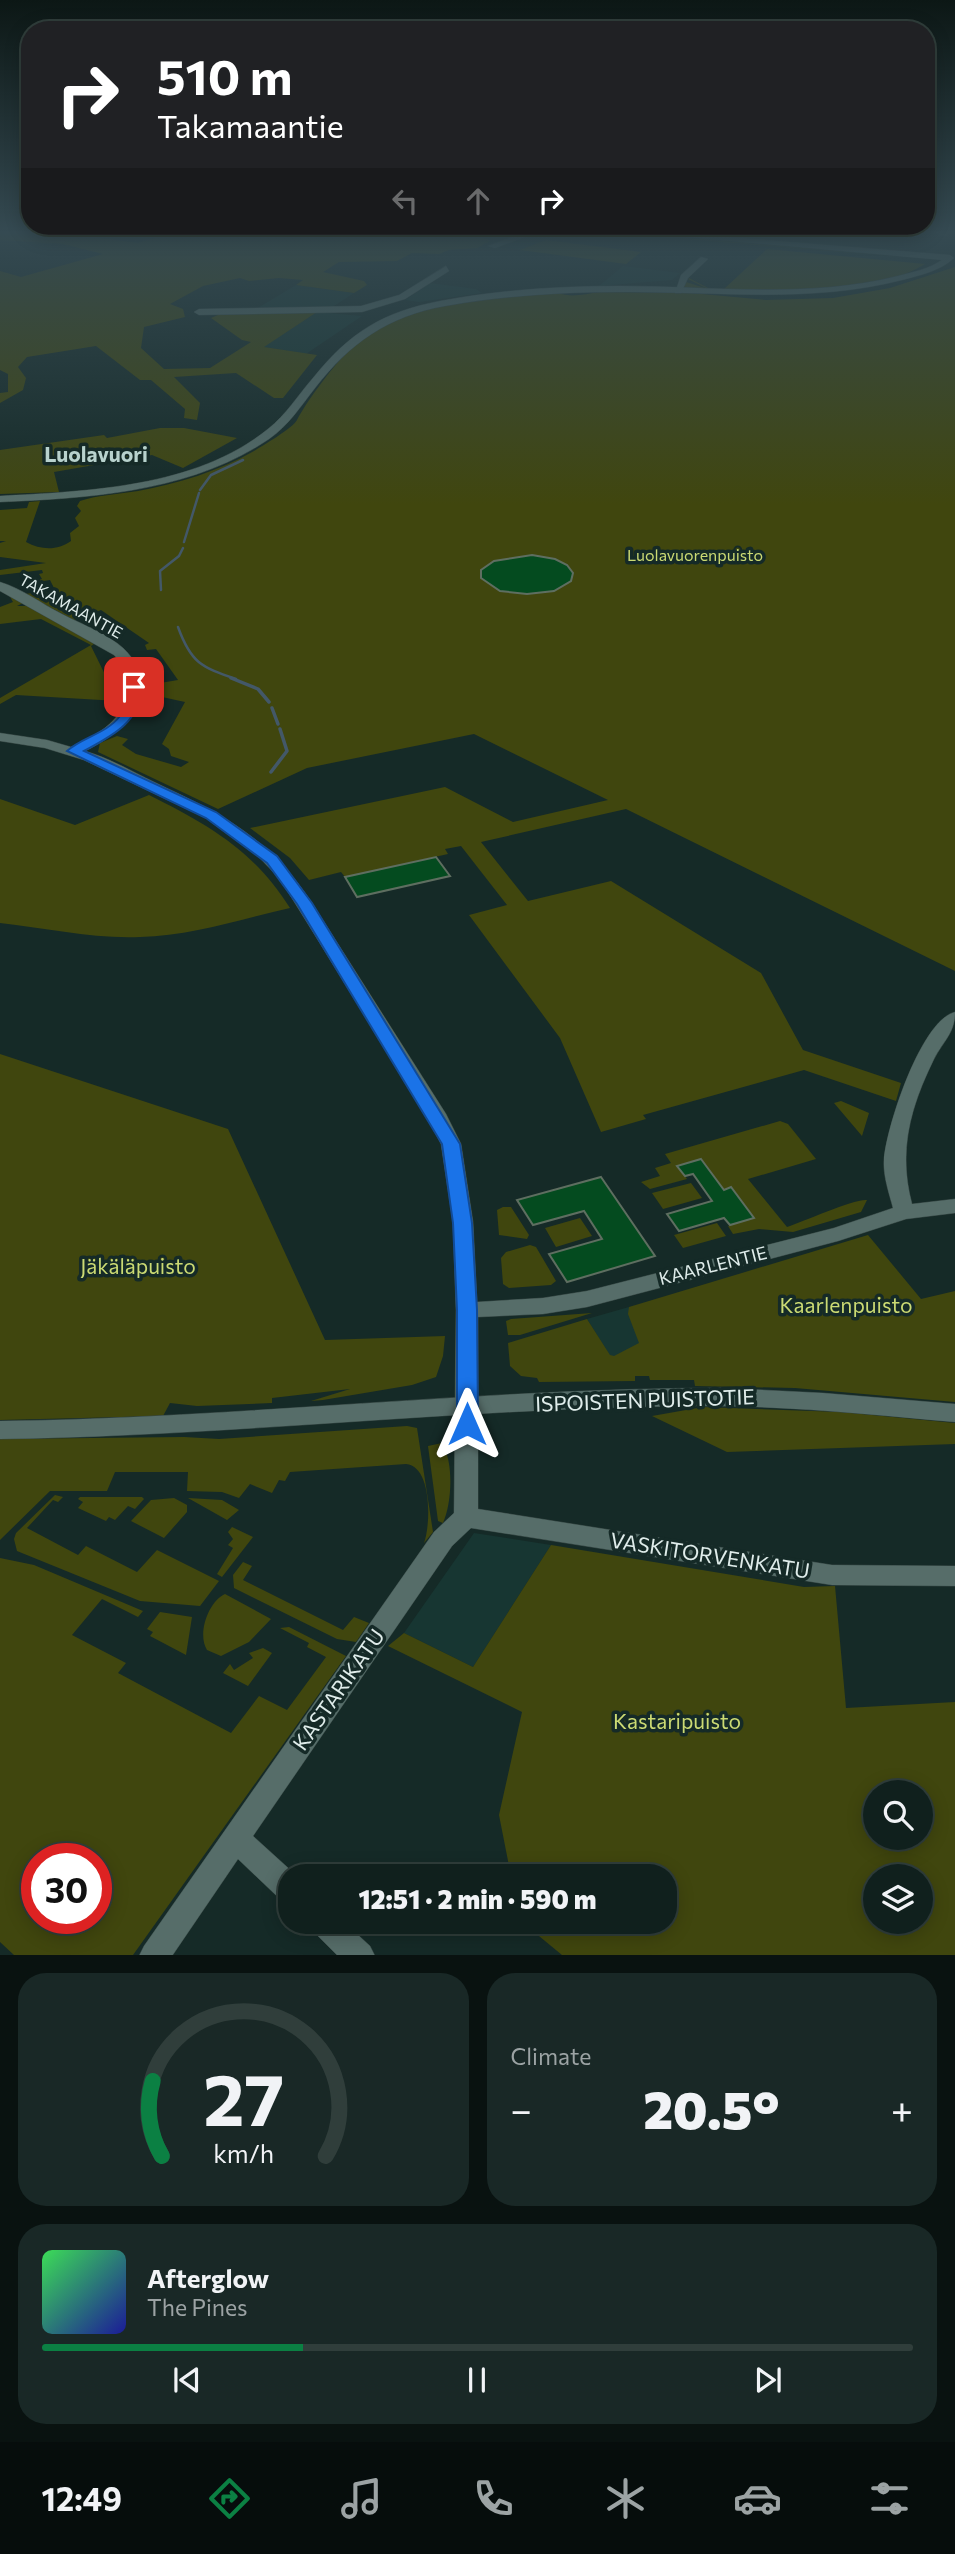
<!DOCTYPE html>
<html lang="en">
<head>
<meta charset="utf-8">
<style>
	body { margin:0; font-family:Commissioner,sans-serif; background:#192826; color:#f1f3f6; height:100vh; display:flex; flex-direction:column; font-size:26px; white-space:nowrap }
	* { box-sizing:border-box; margin:0 }
	p { font-size:23px; color:#9ca3a4 }
	.icon { flex:none; width:38px; height:38px; fill:none; stroke:currentColor; stroke-width:2; stroke-linecap:round; stroke-linejoin:round }
	.map { position:relative; height:1955px; overflow:hidden }
	.details { display:flex; flex-direction:column; gap:18px; padding:18px; background:#091210; flex:1 }
	.details>* { flex:none }
	.top-card { position:absolute; left:21px; top:21px; width:914px; height:214px; border-radius:28px; box-shadow:0 4px 18px #0003,0 0 0 2px #303e3b; background:#202124; color:#fff; overflow:hidden }
	.tools { position:absolute; left:863px; top:1780px; display:grid; gap:14px }
	.tools a { display:grid; place-items:center; width:70px; height:70px; border-radius:50%; background:#10201d; box-shadow:0 4px 18px #0003,0 0 0 2px #303e3b; font-size:35px }
	.speed { position:absolute; left:21px; top:1843px; display:flex; gap:14px; font-size:35px; font-weight:700; text-align:center }
	.speed>* { display:grid; place-content:center; width:91px; height:91px; border-radius:50%; background:#10201d; box-shadow:0 4px 18px #0003,0 0 0 2px #303e3b; line-height:1 }
	.speed .limit { border:10px solid #d22; background:#fff; color:#111 }
	.pin { position:absolute; display:grid; place-items:center; width:60px; height:60px; color:#fff; margin:-30px; border-radius:14px; box-shadow:0 4px 10px #0006 }
	.me { position:absolute; width:77px; margin:-38px; rotate:0deg; stroke-linejoin:round; filter:drop-shadow(0 0 5px #0008) }
	.turn { display:flex; align-items:center; gap:24px; height:147px; padding:0 21px; font-size:32px }
	.turn .icon { width:91px; height:91px; stroke-width:2.5 }
	.turn b { display:block; font-size:49px; line-height:60px }
	.lanes { display:flex; align-items:center; height:66px; padding:0 21px; background:#0003; justify-content:center; gap:35px; direction:ltr }
	.lanes .off { opacity:.35 }
	.big { font-size:52px; font-weight:800; line-height:1.1 }
	.details .widget { flex:1; display:flex; flex-direction:column; justify-content:center; gap:10px; min-width:0; padding:0 24px; border-radius:28px; background:#192826 }
	.details .dial { align-items:center; gap:0 }
	.dial svg { height:182px; overflow:visible; fill:none; stroke:#303e3b; stroke-width:7; stroke-linecap:round; text-anchor:middle }
	.dial text { fill:#f1f3f6; stroke:none }
	.song { display:flex; align-items:center; gap:21px }
	.cover { width:84px; height:84px; border-radius:10px; background:linear-gradient(135deg,hsl(130 70% 55%),hsl(240 70% 35%)) }
	.played { height:7px; border-radius:4px; background:linear-gradient(90deg,#0b8043 30%,#303e3b 30%) }
	.keys { display:flex; justify-content:space-around; direction:ltr }
	.heat { display:flex; justify-content:space-between; align-items:center; font-size:38px; direction:ltr }
	.details .tiles { flex:1; display:grid; gap:18px; grid-template-columns:1fr 1fr }
	.widget:last-child { grid-column:span 2 }
	.trip { position:absolute; left:278px; top:1864px; width:399px; height:70px; border-radius:28px; background:#10201d; box-shadow:0 4px 18px #0003,0 0 0 2px #303e3b; font-weight:800; line-height:70px; text-align:center }
	.dock { display:flex; height:112px; justify-content:space-around; align-items:center; background:#060d0c; color:#9ca3a4 }
	.dock .icon { width:49px; height:49px }
	.dock .selected { color:#0b8043 }
	.dock b { font-size:32px; color:#f1f3f6 }
	.map>svg:first-child { display:block }
	.built { fill:#173632 }
	.green { fill:#40460e; fill-rule:evenodd }
	.lines { fill:none; stroke-linecap:round; stroke-linejoin:round }
	.stream-far1 { stroke:#435868; stroke-width:2.5 }
	.stream { stroke:#435868; stroke-width:3.5 }
	.building { fill:#044b1f; stroke:#5e6e60; stroke-width:2 }
	.minor-casing { stroke:#364744; stroke-width:1 }
	.tertiary-casing { stroke:#364744; stroke-width:1 }
	.secondary-casing { stroke:#364744; stroke-width:1 }
	.minor { fill:#566d69; fill-rule:evenodd }
	.tertiary { fill:#566d69; fill-rule:evenodd }
	.secondary { fill:#566d69; fill-rule:evenodd }
	.route { fill:#1a73e8; stroke:#114b97; stroke-width:2 }
	.labels { text-anchor:middle; stroke-width:7; stroke-linejoin:round; paint-order:stroke }
	.far-park-label { font-size:16px; fill:#cbda73; stroke:#152a27 }
	.far-street-label { font-size:16px; fill:#dfecea; stroke:#152a27 }
	.street-label { font-size:18px; fill:#dfecea; stroke:#152a27 }
	.far-district-label { font-size:21px; font-weight:bold; fill:#b8d2cd; stroke:#152a27 }
	.near-park-label { font-size:21px; fill:#cbda73; stroke:#152a27 }
	.near-street-label { font-size:21px; fill:#dfecea; stroke:#152a27 }
</style>
</head>
<body>
<div class="map">
<svg width="955" height="1956" viewBox="0 0 955 1956">
	<rect width="100%" height="100%" fill="#152a27"/>
	<path class="built" d="M544,231H574L520,250L502,245Z
		M623,266L680,273L672,280L599,286Z
		M430,283L476,289L482,293L419,302L405,300Z
		M296,285L354,293L331,308L256,309Z
		M317,312L362,316L306,354L263,347Z
		M629,1307L654,1346L612,1359L587,1319Z
		M474,1533L551,1545L473,1667L404,1633Z"/>
	<path class="green" d="M0,231H80L85,236L138,243L177,231H427C445,238 479,231 490,241L477,248L449,250L439,254L412,253L397,261L339,262L323,272L364,281L367,285L354,293L296,285L303,280L279,278L249,281L240,278L203,286L170,304L183,309L185,317L144,327L141,348L164,369L210,368L251,342L242,340L211,318L220,314L317,312L264,347L317,355L283,398H274L236,373L174,377L200,403L197,420L184,418L185,409L151,380H140L96,346L27,357L18,367L26,378L23,390L0,403V393L8,392V374L0,370V271L21,277L103,254L63,244L0,240Z
		M627,234H642L915,258Z
		M546,240L641,252L626,264L520,250Z
		M767,249L925,264C864,301 760,293 690,290L683,287L686,282L708,289L688,279L689,278L708,288L724,289Z
		M955,267V971L626,809L481,842L528,901L611,881L761,973L803,1050L901,1083L896,1101L804,1070L643,1115L646,1119L601,1132L560,1038L469,915L507,905L461,846L445,849L448,854L345,877L341,872L309,880L290,858L250,828L445,787L513,822L608,800L474,734L307,768L218,809L98,752L100,743L117,736L128,739L122,745L136,754L181,767L189,762L171,756L169,749L162,744L185,702L162,697L158,703L142,702V686L178,680L156,649L147,650L145,645L149,643L101,610L74,620L25,594L55,590L50,580L30,583L42,579L39,574L43,573L42,570L0,575V570L46,563L0,557V543L6,541H0V510L27,508L29,502L40,501L26,542C41,550 57,551 71,541L70,533L79,526L75,518L81,511L77,506L80,501C98,495 119,494 138,491C177,484 219,471 254,451C262,446 293,428 297,420C307,401 328,373 346,353C392,301 492,297 557,293C573,298 585,294 600,292L691,293L766,300L833,298L890,288Z
		M160,428H184L237,438L183,468L152,455L54,472L59,492L0,494V450L104,435L107,438Z
		M9,595L23,603L17,606H29L97,642L91,646L118,701L16,695L0,704V698L91,645L41,619L0,624V607L13,602Z
		M149,795C209,825 253,850 290,908C241,919 190,936 140,937C94,939 46,928 0,923V799L75,825Z
		M0,1054L228,1129L325,1340L445,1336L443,1356L436,1377L412,1385L323,1400L311,1401L350,1389L272,1398V1403L197,1406L170,1403L163,1416L0,1420Z
		M841,1101L869,1113L862,1136L834,1103Z
		M780,1121L788,1124L816,1159L748,1179L787,1227C802,1222 856,1198 867,1200L861,1212L793,1232L759,1229L733,1234L728,1226L754,1217L731,1188L724,1190L678,1166L687,1179L650,1189L641,1182L660,1176L655,1168L671,1163L665,1154Z
		M691,1183L702,1198L663,1209L652,1193Z
		M503,1207H511L529,1235L527,1239L499,1235L497,1210Z
		M580,1218L592,1236L556,1247L545,1228Z
		M717,1223L726,1236L683,1248L674,1235Z
		M868,1235L921,1299L955,1291V1402L795,1388L695,1386L694,1380H650L649,1376H635V1381L539,1382L537,1378L521,1376L510,1366L508,1343L587,1319L610,1355L614,1356L639,1343L628,1314L629,1307Z
		M530,1245L536,1247L556,1281L551,1285L509,1288L503,1284L501,1258L506,1252Z
		M592,1313L520,1335H508L506,1321L511,1319Z
		M703,1407L841,1412L955,1423V1444L727,1452L652,1416Z
		M407,1426L417,1428L433,1532L424,1543C431,1524 432,1466 406,1464L290,1472L285,1481L279,1480L272,1493L250,1484L239,1498L222,1492L187,1491L188,1472H115L107,1491H50L0,1540V1439L184,1437L219,1439Z
		M442,1443C454,1462 452,1503 443,1523L438,1521L428,1446Z
		M55,1495L63,1497L58,1502L53,1500L27,1528L78,1555L86,1546L137,1572L157,1550L219,1581L200,1606L140,1601L17,1551L14,1539L16,1533Z
		M80,1497H142L144,1499L135,1509L128,1506L115,1520L109,1517L106,1521L78,1508L83,1502L78,1499Z
		M174,1498L187,1505V1512L164,1538L131,1521L151,1500Z
		M188,1498L222,1500L239,1510L227,1520Z
		M232,1527L253,1537L222,1577L217,1574L233,1548L228,1545L233,1539L228,1532Z
		M551,1545L804,1587L835,1586L846,1708L955,1702V1955H562L522,1922H665V1876H511L499,1815L522,1712L388,1646L404,1633L473,1667ZM875,1792H920V1838H875ZM875,1876H920V1922H875Z
		M0,1558L34,1565L143,1611L138,1617L102,1599L72,1635L126,1663L118,1673L231,1733L259,1696L287,1710L326,1657L307,1647L309,1643L280,1628L289,1627L346,1656L133,1955H14L0,1942ZM37,1858H96V1918H37Z
		M243,1562L252,1566L243,1580L343,1630L354,1617L369,1623L356,1642L337,1639L234,1588L233,1575Z
		M225,1594L271,1619L249,1642L221,1656L207,1650C197,1634 208,1602 225,1594Z
		M160,1612L192,1617L186,1655L150,1636L153,1632L147,1629Z
		M263,1648L272,1653L248,1686L223,1673L230,1664L234,1670L253,1658L249,1653Z"/>
	<g class="lines">
		<path class="stream-far1" d="M200,490L211,475L243,460
			M184,542L199,493
			M161,590L160,571L179,556L183,548
			M178,627C191,663 201,667 236,679"/>
		<path class="stream" d="M231,678L258,689L269,702
			M272,708L278,724
			M271,772L287,751L280,729"/>
	</g>
	<path class="building" d="M532,555L555,559L567,565L573,573L571,581L554,591L527,594L500,591L481,578V570L494,561Z
		M436,857L450,876L357,897L345,877Z
		M701,1159L724,1190L731,1187L754,1218L730,1225L724,1218L679,1231L667,1214L712,1201L693,1174L685,1176L677,1166Z
		M601,1177L655,1256L567,1282L549,1254L602,1239L584,1211L533,1225L517,1200Z"/>
	<g class="lines">
		<g class="minor-casing">
			<path id="minor" d="M529,231H541L495,248L488,246Z
				M933,231L948,233L944,236Z
				M701,257L708,259L688,278L681,293H675L681,275Z
				M446,266L449,271L405,299L362,312L199,315L194,312L199,309L361,306L399,295Z
				M0,582C21,588 42,604 62,614C81,624 107,633 123,648C167,690 125,732 85,751C109,758 131,771 154,782C224,815 268,837 312,903L446,1114L461,1144L473,1222L477,1302L543,1298L587,1291L834,1228L893,1208C889,1193 883,1176 884,1160C886,1128 921,1020 955,1012C955,1033 944,1040 934,1059C910,1108 898,1151 912,1204L955,1199V1213L906,1219L838,1241L587,1307L543,1314L478,1317V1509L832,1565L955,1566V1586L832,1585L471,1528L452,1546L253,1836L297,1876H290V1903L280,1899L238,1859L172,1956H139L144,1946L434,1532L454,1513L456,1310L453,1222L441,1144L426,1114L280,879L251,849L206,818L84,760L45,748L0,741V733L47,740L71,747C98,734 128,720 126,685C126,673 122,663 114,655L0,591Z
				M309,1922H344L370,1946L375,1956H338L314,1932Z"/>
		</g>
		<g class="tertiary-casing">
			<path id="tertiary" d="M621,231H652L950,255L954,258C940,271 921,275 902,280C808,304 714,291 618,292C560,292 501,296 445,306C388,316 350,343 315,388C301,406 288,426 269,439C191,492 91,498 0,502V496C88,491 195,488 268,429C286,415 298,395 313,378C350,332 383,312 440,301C498,290 560,286 619,286C712,286 806,299 898,276C913,272 929,269 942,260Z"/>
		</g>
		<g class="secondary-casing">
			<path id="secondary" d="M724,1388L823,1393L955,1404V1422C867,1414 780,1405 691,1406C461,1408 231,1436 0,1439V1421C242,1418 483,1388 724,1388Z"/>
		</g>
		<use href="#minor" class="minor"/>
		<use href="#tertiary" class="tertiary"/>
		<use href="#secondary" class="secondary"/>
	</g>
	<linearGradient id="sky" x2="0" y2="1"><stop stop-color="#0c1715"/><stop offset="0.46" stop-color="#354a52"/><stop offset="1" stop-color="#354a52" stop-opacity="0"/></linearGradient>
	<rect width="955" height="505" fill="url(#sky)"/>
	<path class="route" d="M130,684L140,687C141,722 112,736 84,751L216,812L277,856L312,903L460,1144L472,1223L477,1310L478,1424L474,1429H460L457,1424V1310L453,1223L442,1144L297,904L267,863L206,818L67,751C82,737 106,734 120,716C127,707 126,695 130,684Z"/>
	<g class="labels">
		<g class="far-park-label">
			<text x="695" y="561">Luolavuorenpuisto</text>
		</g>
		<g class="far-street-label">
			<text transform="translate(71 606) rotate(29)" y="6">TAKAMAANTIE</text>
		</g>
		<g class="street-label">
			<text transform="translate(713 1266) rotate(-14)" y="6">KAARLENTIE</text>
		</g>
		<g class="far-district-label">
			<text x="96" y="462">Luolavuori</text>
		</g>
		<g class="near-park-label">
			<text x="138" y="1274">Jäkäläpuisto</text>
			<text x="846" y="1313">Kaarlenpuisto</text>
			<text x="677" y="1729">Kastaripuisto</text>
		</g>
		<g class="near-street-label">
			<text transform="translate(645 1401) rotate(-2)" y="7">ISPOISTEN PUISTOTIE</text>
			<text transform="translate(710 1556) rotate(9)" y="7">VASKITORVENKATU</text>
			<text transform="translate(339 1690) rotate(-55)" y="7">KASTARIKATU</text>
		</g>
	</g>
</svg>
<div class="tools">
<a><svg class="icon" aria-label="search" viewBox="0 0 24 24"><circle cx="10" cy="10" r="6"/><path d="M15 15l6 6"/></svg></a>
<a><svg class="icon" aria-label="layers" viewBox="0 0 24 24"><path d="M12 4l9 5-9 5-9-5zM3 14l9 5 9-5"/></svg></a>
</div>
<div class="speed"><div class="limit">30</div></div>
<div class="pin" style="left:134px;top:687px;background:#d93025"><svg class="icon" aria-label="arrive" viewBox="0 0 24 24"><path d="M6 21V4h12l-3 4 3 4H6"/></svg></div>
<svg class="me" style="left:467px;top:1424px" viewBox="-20 -20 40 40"><path d="M0-17L14 15 0 8-14 15z" fill="#1a73e8" stroke="#fff" stroke-width="4"/></svg>
<div class="trip">12:51 · 2 min · 590 m</div>
<div class="top-card">
<div class="turn"><svg class="icon" aria-label="right" viewBox="0 0 24 24"><path d="M7 20v-9h11M14 6l5 5-5 5"/></svg><div><b>510 m</b>Takamaantie</div></div>
<div class="lanes"><svg class="icon off" aria-label="left" viewBox="0 0 24 24"><path d="M17 20v-9H6M10 6l-5 5 5 5"/></svg><svg class="icon off" aria-label="ahead" viewBox="0 0 24 24"><path d="M12 20V5M6 11l6-6 6 6"/></svg><svg class="icon" aria-label="right" viewBox="0 0 24 24"><path d="M7 20v-9h11M14 6l5 5-5 5"/></svg></div>
</div>
</div>
<section class="details">
<div class="tiles">
<div class="widget dial"><svg viewBox="0 0 100 80">
<path d="M14 69A42 42 0 1 1 86 69"/>
<path d="M14 69A42 42 0 0 1 10 36" stroke="#0b8043"/>
<text x="50" y="56" font-size="32" font-weight="700">27</text>
<text x="50" y="72" font-size="11">km/h</text>
</svg></div>
<div class="widget"><p>Climate</p>
<div class="heat"><a>−</a><b class="big">20.5°</b><a>+</a></div>
</div>
<div class="widget">
<div class="song"><i class="cover"></i><div><b>Afterglow</b><p>The Pines</p></div></div>
<div class="played"></div>
<div class="keys"><svg class="icon" aria-label="previous" viewBox="0 0 24 24"><path d="M18 5L8 12l10 7zM5 5v14"/></svg><svg class="icon" aria-label="pause" viewBox="0 0 24 24"><path d="M8 5v14M16 5v14"/></svg><svg class="icon" aria-label="next" viewBox="0 0 24 24"><path d="M6 5l10 7-10 7zM19 5v14"/></svg></div>
</div>
</div>
</section>
<nav class="dock">
<b>12:49</b>
<svg class="icon selected" aria-label="directions" viewBox="0 0 24 24"><path d="M12 3l9 9-9 9-9-9zM9 14v-3h6M13 9l2 2-2 2"/></svg>
<svg class="icon" aria-label="music" viewBox="0 0 24 24"><path d="M9 18V5l10-2v13"/><circle cx="6" cy="18" r="3"/><circle cx="16" cy="16" r="3"/></svg>
<svg class="icon" aria-label="phone" viewBox="0 0 24 24"><path d="M5 4h4l2 5-3 2q2 4 5 5l2-3 5 2v4C11 20 4 13 5 4z"/></svg>
<svg class="icon" aria-label="climate" viewBox="0 0 24 24"><path d="M12 3v18M4 7l16 10M4 17L20 7"/></svg>
<svg class="icon" aria-label="car" viewBox="0 0 24 24"><path d="M5 17H2v-5l4-1 3-4h7l3 4 3 1v5h-3M9 17h6M6 11h13"/><circle cx="7" cy="17" r="2"/><circle cx="17" cy="17" r="2"/></svg>
<svg class="icon" aria-label="filters" viewBox="0 0 24 24"><path d="M4 7h16M4 17h16"/><circle cx="9" cy="7" r="2"/><circle cx="15" cy="17" r="2"/></svg>
</nav>
</body>
</html>
